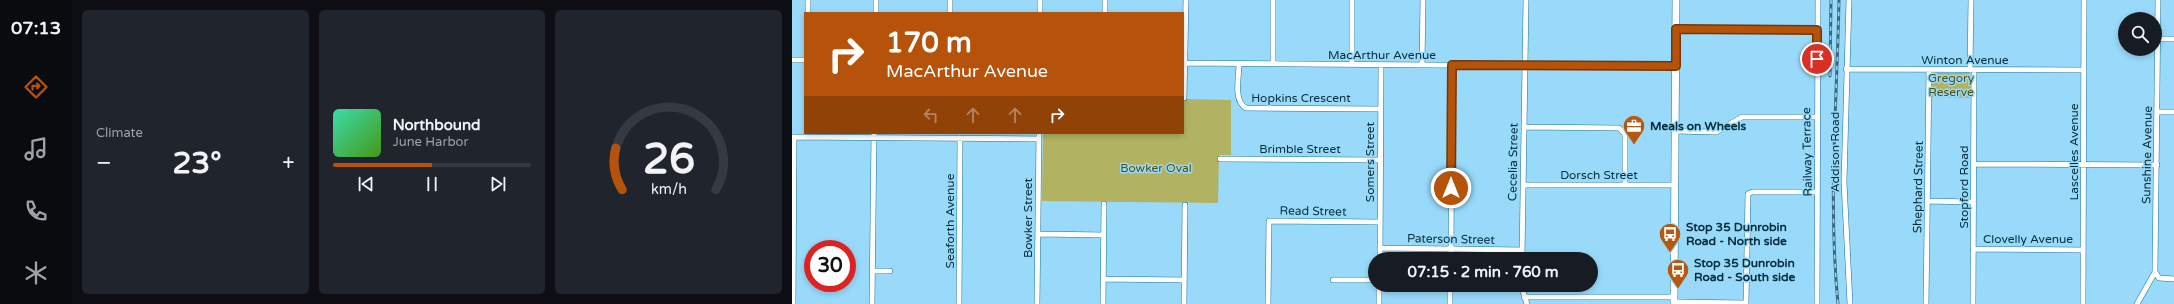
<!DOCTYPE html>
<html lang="en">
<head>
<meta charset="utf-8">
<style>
	body { margin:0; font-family:"Varela Round",sans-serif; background:#20242c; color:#f1f3f6; height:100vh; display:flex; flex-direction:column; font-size:15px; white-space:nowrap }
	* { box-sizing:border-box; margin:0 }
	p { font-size:13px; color:#9ea1a6 }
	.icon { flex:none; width:22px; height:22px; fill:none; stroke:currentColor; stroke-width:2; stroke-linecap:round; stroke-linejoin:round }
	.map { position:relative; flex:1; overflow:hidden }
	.sheet { display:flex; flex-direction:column; gap:10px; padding:10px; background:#0d0f14; width:720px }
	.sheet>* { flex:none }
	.hud { position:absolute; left:12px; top:12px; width:380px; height:122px; border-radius:0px; box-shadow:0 2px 6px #0003; background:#b45309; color:#fff; overflow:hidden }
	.controls { position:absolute; left:1326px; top:12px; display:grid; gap:8px }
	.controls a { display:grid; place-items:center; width:44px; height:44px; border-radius:50%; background:#171b24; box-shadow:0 2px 6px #0003; font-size:20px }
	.speed { position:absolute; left:12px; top:240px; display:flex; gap:8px; font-size:20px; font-weight:700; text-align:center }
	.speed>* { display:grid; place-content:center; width:52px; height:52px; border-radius:50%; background:#171b24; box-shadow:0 2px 6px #0003; line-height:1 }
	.speed .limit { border:6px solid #d22; background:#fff; color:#111 }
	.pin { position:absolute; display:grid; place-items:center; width:34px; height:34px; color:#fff; margin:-17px; border:2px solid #fff; border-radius:50%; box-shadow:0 1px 4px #0007 }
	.me { position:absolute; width:44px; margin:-22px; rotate:0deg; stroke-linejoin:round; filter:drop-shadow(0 0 3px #0008) }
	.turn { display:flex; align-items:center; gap:14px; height:84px; padding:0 16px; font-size:18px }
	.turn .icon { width:52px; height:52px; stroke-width:2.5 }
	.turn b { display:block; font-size:28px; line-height:34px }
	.lanes { display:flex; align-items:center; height:38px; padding:0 16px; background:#0003; justify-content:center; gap:20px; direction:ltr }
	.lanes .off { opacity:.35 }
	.big { font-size:30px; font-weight:800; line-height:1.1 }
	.sheet .tile { flex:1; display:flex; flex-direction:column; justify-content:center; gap:6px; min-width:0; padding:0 14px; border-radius:6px; background:#20242c }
	.sheet .dial { align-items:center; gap:0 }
	.dial svg { height:104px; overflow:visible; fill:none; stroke:#363941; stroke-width:7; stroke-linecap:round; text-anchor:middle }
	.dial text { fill:#f1f3f6; stroke:none }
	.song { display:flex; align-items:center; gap:12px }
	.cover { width:48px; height:48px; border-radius:6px; background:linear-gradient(135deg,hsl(160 70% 55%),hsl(100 70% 35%)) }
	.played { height:4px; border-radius:2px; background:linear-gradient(90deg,#b45309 50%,#363941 50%) }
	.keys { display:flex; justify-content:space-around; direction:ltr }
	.heat { display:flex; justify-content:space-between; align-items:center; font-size:22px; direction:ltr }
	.sheet .tiles { flex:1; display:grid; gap:10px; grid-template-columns:repeat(3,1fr) }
	.trip { position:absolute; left:576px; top:252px; width:230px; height:40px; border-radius:20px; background:#171b24; box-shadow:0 2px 6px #0003; font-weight:800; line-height:40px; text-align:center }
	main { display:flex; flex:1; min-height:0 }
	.dock { display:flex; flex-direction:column; width:72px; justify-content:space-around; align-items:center; background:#090b0e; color:#9ea1a6 }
	.dock .icon { width:28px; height:28px }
	.dock .selected { color:#b45309 }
	.dock b { font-size:18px; color:#f1f3f6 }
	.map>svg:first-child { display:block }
	.green { fill:#b2b362 }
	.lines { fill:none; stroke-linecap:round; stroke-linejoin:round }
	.street-casing { stroke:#13759a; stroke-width:6 }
	.secondary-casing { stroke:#13759a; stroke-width:8 }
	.street { stroke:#fff; stroke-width:5 }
	.secondary { stroke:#fff; stroke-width:7 }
	.rail-casing { stroke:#39697e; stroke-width:3 }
	.rail { stroke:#99dafa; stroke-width:1.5; stroke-dasharray:4.5; stroke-linecap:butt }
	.route-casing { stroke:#753606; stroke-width:10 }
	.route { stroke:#b45309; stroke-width:7 }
	.labels { text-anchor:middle; stroke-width:3; stroke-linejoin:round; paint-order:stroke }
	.street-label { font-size:12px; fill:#052c3b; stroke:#99dafa }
	.park-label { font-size:12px; fill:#4f4f15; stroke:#99dafa }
	.poi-label { font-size:12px; font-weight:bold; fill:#052c3b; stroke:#99dafa; text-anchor:start }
</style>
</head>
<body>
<main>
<nav class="dock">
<b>07:13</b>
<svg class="icon selected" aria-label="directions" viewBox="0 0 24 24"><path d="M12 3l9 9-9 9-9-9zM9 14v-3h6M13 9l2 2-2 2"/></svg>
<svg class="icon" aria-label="music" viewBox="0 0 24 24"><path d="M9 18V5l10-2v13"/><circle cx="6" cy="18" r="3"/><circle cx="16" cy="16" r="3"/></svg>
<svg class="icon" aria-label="phone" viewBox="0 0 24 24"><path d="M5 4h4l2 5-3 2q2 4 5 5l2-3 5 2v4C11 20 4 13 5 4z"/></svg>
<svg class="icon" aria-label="climate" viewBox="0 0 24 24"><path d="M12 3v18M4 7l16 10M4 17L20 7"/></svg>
</nav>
<section class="sheet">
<div class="tiles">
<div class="tile"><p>Climate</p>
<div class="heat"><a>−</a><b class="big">23°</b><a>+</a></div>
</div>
<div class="tile">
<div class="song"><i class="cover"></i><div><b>Northbound</b><p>June Harbor</p></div></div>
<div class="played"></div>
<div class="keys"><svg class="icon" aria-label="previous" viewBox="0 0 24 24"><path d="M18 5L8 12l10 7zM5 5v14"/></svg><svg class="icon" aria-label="pause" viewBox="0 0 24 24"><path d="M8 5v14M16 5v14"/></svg><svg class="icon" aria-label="next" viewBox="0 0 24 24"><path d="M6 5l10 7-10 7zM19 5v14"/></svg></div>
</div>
<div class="tile dial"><svg viewBox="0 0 100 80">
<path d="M14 69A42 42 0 1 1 86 69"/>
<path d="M14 69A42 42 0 0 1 9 37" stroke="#b45309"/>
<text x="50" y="56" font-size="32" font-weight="700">26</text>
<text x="50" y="72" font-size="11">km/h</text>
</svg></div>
</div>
</section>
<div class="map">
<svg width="1382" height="304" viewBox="0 0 1382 304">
	<rect width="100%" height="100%" fill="#99dafa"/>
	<path class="green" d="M1143,73H1177L1179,76V98L1139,97L1140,76Z
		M391,99L439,100V155H427L426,203L250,201L251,133H391Z"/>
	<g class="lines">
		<g class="street-casing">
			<path id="street" d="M158,0V13
				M1057,0L1052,182L1058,304
				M16,13V0
				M84,13V0
				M248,13V0
				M313,13V0
				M884,29L1025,30
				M1366,39H1382
				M0,60H13
				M391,63L884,67
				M447,64C447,77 441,101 454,108L589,109
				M481,64V0
				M560,64V0
				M630,65L631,0
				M1054,69L1291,70
				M1178,70L1179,0
				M392,98L394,0
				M1365,112H1382
				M732,127L827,128L833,134V185
				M883,131L924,132L950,117H1025
				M0,137L247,139
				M428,159L588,160
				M1182,164L1365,165
				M731,185H883
				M1135,201L1181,202
				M246,234L312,235
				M588,248L730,250
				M1181,249L1291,250
				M588,259L589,65
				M659,259L660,65
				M730,259L734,0
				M81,271H98
				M1363,272L1367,278L1382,279
				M311,279L392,280
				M541,280H583
				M729,285L735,304
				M732,297H882
				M882,302L954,303
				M1,304L2,137
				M80,304L82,133
				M167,304L168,138
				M245,304L247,133
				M311,304L312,204
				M392,304L393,205
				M476,304L477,221L588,222
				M587,304V285
				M658,304V285
				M954,304L956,194L960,192H1024
				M1025,304L1026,0
				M1134,304L1137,70
				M1181,304L1182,70
				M1291,304L1292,0
				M1345,304L1363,272L1366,0"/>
		</g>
		<g class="secondary-casing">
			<path id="secondary" d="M882,304L884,0"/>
		</g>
		<use href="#street" class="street"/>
		<use href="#secondary" class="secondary"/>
		<g class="rail-casing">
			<path id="rail" d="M1038,76L1039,0
				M1046,304C1036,202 1045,102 1047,0"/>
		</g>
		<use href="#rail" class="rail"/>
	</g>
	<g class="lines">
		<g class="route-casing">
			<path id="route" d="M659,188L660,65L884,66V29L1025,30V59"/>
		</g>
		<use href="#route" class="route"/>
	</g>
	<defs>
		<g id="office-pin" transform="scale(1.15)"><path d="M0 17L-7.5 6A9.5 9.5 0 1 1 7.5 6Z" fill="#b75811" stroke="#99dafa"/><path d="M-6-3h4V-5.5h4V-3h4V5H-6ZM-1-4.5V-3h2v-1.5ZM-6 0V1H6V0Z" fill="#fff"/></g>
		<g id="bus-pin" transform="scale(1.15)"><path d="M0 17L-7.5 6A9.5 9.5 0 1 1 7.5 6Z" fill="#b75811" stroke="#99dafa"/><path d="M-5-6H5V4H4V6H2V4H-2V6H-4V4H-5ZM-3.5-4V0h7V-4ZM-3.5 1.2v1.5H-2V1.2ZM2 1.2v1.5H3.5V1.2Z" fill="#fff"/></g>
	</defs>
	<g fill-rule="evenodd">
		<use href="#office-pin" x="842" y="126"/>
		<use href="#bus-pin" x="878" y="234"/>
		<use href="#bus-pin" x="886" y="270"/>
	</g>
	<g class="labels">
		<g class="street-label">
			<text x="590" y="59">MacArthur Avenue</text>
			<text x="1173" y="64">Winton Avenue</text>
			<text x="509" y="102">Hopkins Crescent</text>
			<text x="508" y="153">Brimble Street</text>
			<text transform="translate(1015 152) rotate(-91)" y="4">Railway Terrace</text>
			<text transform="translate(1043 152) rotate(-90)" y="4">Addison Road</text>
			<text transform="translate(1282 152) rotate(-90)" y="4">Lascelles Avenue</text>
			<text transform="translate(1355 155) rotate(-89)" y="4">Sunshine Avenue</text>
			<text transform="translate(578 162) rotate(-90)" y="4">Somers Street</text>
			<text transform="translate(721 162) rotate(-89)" y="4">Cecelia Street</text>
			<text x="807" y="179">Dorsch Street</text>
			<text transform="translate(1126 187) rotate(-89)" y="4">Shephard Street</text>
			<text transform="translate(1172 187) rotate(-90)" y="4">Stopford Road</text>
			<text transform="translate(521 211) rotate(1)" y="4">Read Street</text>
			<text transform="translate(236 218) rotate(-90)" y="4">Bowker Street</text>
			<text transform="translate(158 221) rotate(-90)" y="4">Seaforth Avenue</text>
			<text transform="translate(659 239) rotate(1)" y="4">Paterson Street</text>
			<text x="1236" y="243">Clovelly Avenue</text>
		</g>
		<g class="park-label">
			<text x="1159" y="82">Gregory<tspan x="1159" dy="14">Reserve</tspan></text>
			<text x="364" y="172">Bowker Oval</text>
		</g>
		<g class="poi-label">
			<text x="858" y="130">Meals on Wheels</text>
			<text x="894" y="231">Stop 35 Dunrobin<tspan x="894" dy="14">Road - North side</tspan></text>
			<text x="902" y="267">Stop 35 Dunrobin<tspan x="902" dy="14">Road - South side</tspan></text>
		</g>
	</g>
</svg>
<div class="controls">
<a><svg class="icon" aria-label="search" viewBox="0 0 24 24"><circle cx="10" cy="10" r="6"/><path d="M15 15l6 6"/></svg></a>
</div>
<div class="speed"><div class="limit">30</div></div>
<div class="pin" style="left:1025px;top:59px;background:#d93025"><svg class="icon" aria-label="arrive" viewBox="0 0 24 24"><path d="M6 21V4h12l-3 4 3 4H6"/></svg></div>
<svg class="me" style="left:659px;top:188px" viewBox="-20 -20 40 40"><circle r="17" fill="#b45309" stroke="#fff" stroke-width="3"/><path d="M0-11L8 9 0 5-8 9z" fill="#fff"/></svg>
<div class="trip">07:15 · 2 min · 760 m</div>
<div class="hud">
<div class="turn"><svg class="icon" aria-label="right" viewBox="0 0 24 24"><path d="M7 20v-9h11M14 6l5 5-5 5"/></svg><div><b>170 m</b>MacArthur Avenue</div></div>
<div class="lanes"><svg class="icon off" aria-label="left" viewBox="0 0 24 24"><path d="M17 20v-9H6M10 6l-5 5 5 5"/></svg><svg class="icon off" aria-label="ahead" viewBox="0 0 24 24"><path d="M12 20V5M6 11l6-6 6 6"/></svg><svg class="icon off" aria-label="ahead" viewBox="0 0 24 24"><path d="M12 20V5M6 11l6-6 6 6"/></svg><svg class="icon" aria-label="right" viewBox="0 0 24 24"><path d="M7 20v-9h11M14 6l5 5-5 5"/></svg></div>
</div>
</div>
</main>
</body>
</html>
